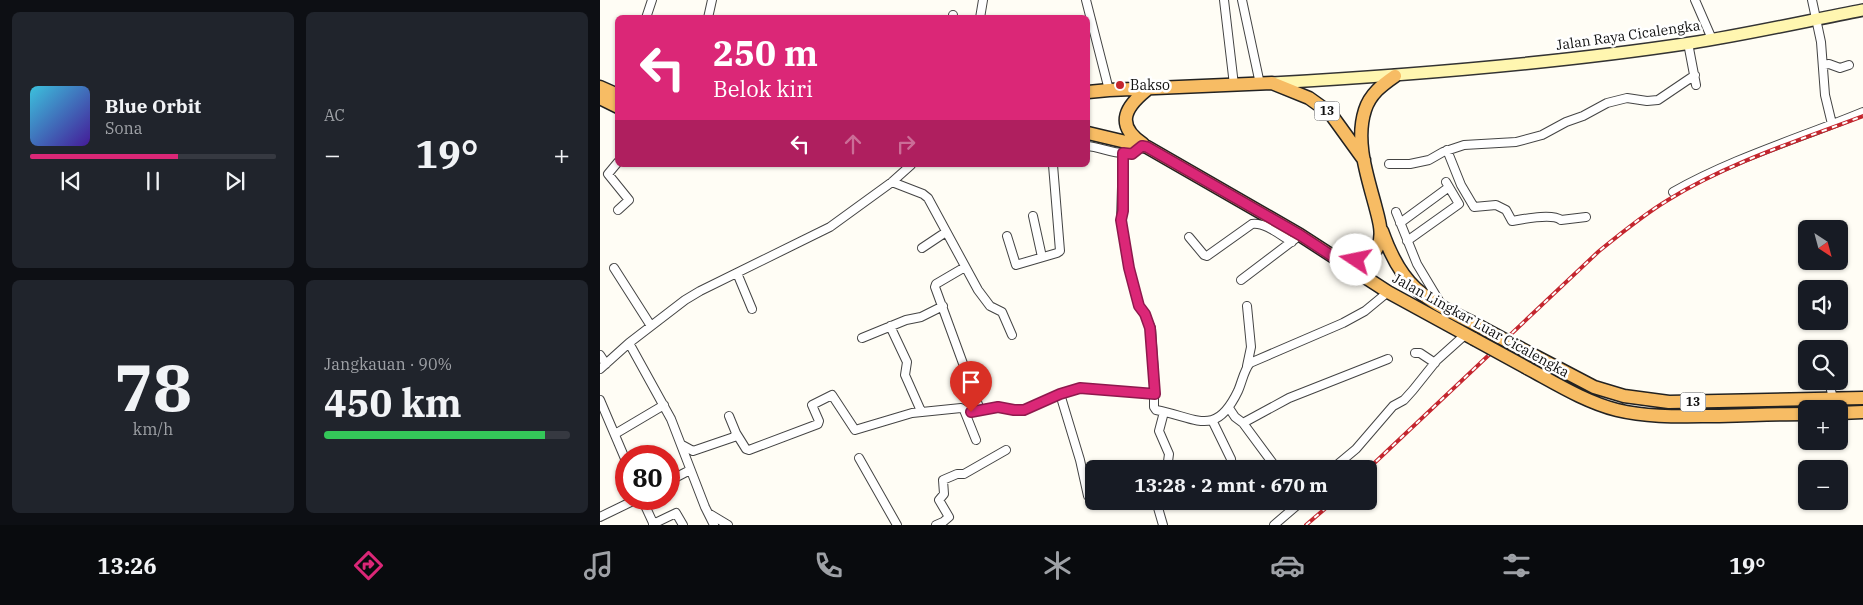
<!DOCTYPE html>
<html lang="id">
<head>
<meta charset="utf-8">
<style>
	body { margin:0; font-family:"IBM Plex Serif",serif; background:#20242c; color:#f1f3f6; height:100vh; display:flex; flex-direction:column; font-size:19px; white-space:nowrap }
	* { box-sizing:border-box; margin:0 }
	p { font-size:16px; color:#9ea1a6 }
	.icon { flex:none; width:28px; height:28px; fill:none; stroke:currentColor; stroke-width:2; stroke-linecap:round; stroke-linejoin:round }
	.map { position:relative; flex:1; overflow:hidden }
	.drawer { display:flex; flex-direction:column; gap:12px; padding:12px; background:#0d0f14; width:600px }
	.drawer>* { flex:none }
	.guide { position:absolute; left:15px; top:15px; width:475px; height:152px; border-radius:8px; box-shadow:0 1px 4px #0004; background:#db2777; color:#fff; overflow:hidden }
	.needle { width:32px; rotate:144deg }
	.fabs { position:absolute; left:1198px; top:220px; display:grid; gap:10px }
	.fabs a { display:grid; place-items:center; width:50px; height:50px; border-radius:8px; background:#171b24; box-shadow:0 1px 4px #0004; font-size:25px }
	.speed { position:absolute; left:15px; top:445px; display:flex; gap:10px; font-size:25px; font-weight:700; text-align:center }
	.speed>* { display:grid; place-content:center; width:65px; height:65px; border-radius:50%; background:#171b24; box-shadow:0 1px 4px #0004; line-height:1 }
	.speed .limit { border:8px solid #d22; background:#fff; color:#111 }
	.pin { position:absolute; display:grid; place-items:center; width:42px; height:42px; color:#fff; margin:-51px -21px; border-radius:50% 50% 50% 0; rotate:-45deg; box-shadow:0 0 5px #0007 }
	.pin .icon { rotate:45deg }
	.me { position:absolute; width:55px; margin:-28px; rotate:281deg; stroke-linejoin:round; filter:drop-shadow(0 0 4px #0008) }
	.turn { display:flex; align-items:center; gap:18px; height:105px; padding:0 15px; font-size:22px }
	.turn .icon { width:65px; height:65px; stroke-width:2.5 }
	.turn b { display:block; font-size:35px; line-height:42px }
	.lanes { display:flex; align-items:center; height:48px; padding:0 15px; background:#0003; justify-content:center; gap:25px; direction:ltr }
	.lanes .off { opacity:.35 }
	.big { font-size:38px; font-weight:700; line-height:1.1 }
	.drawer .card { flex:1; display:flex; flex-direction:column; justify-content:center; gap:8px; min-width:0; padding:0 18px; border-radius:8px; background:#20242c }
	.drawer .dial { align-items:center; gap:0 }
	.dial b { font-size:65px; line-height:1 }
	.song { display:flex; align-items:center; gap:15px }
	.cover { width:60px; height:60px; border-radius:8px; background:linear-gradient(135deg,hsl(190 70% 55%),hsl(260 70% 35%)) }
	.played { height:5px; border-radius:2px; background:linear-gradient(90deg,#db2777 60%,#363941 60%) }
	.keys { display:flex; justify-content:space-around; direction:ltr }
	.heat { display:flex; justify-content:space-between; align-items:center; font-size:28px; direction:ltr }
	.charge { height:8px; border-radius:4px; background:linear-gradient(90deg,#34c759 90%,#363941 0) }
	.drawer .tiles { flex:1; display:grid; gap:12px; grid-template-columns:repeat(2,1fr) }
	.trip { position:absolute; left:485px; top:460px; width:292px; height:50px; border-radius:8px; background:#171b24; box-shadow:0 1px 4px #0004; font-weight:700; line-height:50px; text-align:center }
	.dock { display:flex; height:80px; justify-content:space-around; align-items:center; background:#090b0e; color:#9ea1a6 }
	.dock .icon { width:35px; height:35px }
	.dock .on { color:#db2777 }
	.dock b { font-size:22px; color:#f1f3f6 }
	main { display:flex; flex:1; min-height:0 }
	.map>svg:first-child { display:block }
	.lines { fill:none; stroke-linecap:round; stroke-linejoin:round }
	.minor-casing { stroke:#444; stroke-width:10 }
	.secondary-casing { stroke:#333; stroke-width:14 }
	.trunk-casing { stroke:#222; stroke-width:15 }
	.minor { stroke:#fff; stroke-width:8 }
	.secondary { stroke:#fff6b0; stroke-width:11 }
	.trunk { stroke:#f7bc64; stroke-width:12 }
	.rail-casing { stroke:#c4262e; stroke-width:4 }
	.rail { stroke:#fff; stroke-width:2; stroke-dasharray:5.5; stroke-linecap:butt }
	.trunk-bridge-casing { stroke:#222; stroke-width:15; stroke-linecap:butt }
	.trunk-bridge { stroke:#f7bc64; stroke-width:12 }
	.route-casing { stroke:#8e194d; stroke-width:12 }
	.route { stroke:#db2777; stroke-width:9 }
	.poi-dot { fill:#c4262e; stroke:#fff; stroke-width:2 }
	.labels { text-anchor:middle; stroke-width:5; stroke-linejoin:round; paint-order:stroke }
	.shield { fill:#fff; stroke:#585858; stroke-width:1 }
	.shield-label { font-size:12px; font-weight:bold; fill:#111 }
	.street-label { font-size:14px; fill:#111; stroke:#fff }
	.poi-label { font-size:14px; fill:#111; stroke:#fff; text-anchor:start }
</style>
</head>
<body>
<main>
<section class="drawer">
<div class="tiles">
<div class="card">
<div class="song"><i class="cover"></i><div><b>Blue Orbit</b><p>Sona</p></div></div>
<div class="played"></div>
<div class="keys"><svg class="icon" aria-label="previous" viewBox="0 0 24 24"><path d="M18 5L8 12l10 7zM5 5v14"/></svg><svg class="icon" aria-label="pause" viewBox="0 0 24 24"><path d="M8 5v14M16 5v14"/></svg><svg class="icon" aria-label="next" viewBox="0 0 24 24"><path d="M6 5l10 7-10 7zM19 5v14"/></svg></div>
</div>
<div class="card"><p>AC</p>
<div class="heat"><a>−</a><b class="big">19°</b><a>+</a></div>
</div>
<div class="card dial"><b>78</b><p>km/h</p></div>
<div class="card"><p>Jangkauan · 90%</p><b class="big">450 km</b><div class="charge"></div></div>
</div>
</section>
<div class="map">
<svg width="1263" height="525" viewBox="0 0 1263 525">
	<rect width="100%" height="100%" fill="#fffdf5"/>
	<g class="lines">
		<g class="minor-casing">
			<path id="minor" d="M486,0L509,90
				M624,0L634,85
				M642,0L660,84
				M1095,0L1112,39
				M1212,0L1221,42L1225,95L1232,124
				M353,15V18
				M46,18L52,0
				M108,18L112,0
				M380,18L383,0
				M1088,43L1096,85
				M1223,65L1229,64L1240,68L1249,65
				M488,146C506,148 527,161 542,146
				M847,150L861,185L874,207L896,205L906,210L912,221C924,219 952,213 961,220L986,217
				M523,153L521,221L529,268L539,306L545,315L551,328L554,375V407L556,410C596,417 615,439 638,391C642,382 644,370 650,363L743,323L765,311L788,292
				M18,162L8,174L29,200L18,210
				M789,164H810L829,160L843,152L864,145L916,142L942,135L966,122L983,116L1007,103L1027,98L1047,101L1058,100L1095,75
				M292,182L323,194L328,198L378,290L390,306L402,312L412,335
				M1073,192C1133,158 1200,138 1263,112
				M796,212L817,264L841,304
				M433,216L442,257
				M800,223L849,187
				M407,236L416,265L457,253L460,251L453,165
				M589,237L604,255L607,256L652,224C665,222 680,235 692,242
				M807,241L859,204L846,182
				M322,248L346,232
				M365,267L336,284L335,287L380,410
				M14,268L51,326
				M137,273L152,309
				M641,280L695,239
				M647,306L651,347L647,366
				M290,326L307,362L305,375L321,411
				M262,338L306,320L321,317L343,306
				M1233,349L1234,348
				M815,353H820L835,363
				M0,355L6,364
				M0,369L29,343
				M1229,381L1233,399
				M460,394L480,460L488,496
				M0,400L26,461
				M629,408L635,417L643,423L689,398L788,359
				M564,412L559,431L569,454L567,469
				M612,420L631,459L632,469
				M643,423L677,469
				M136,433L146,449L149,450L218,424L219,421L212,405L232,395L255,430L312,413L361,408L364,410L366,415
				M15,434L64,405
				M376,440L366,415L367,412L398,407L414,410H423L460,394L480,388L555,394
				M82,445L93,451L134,437L136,433L129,416
				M259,458L297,525
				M732,469L756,449L793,406L804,400L813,390L837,360L866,334
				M69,481L90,470
				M42,499L54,525
				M556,501L563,525
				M108,513L114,525
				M0,517L37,499
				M53,524L76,513L83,525
				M128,525L108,513L105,507L71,419L29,343L85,300L100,291L230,227L292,182L311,165
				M336,525L343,522L349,517L339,500L344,494L343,480L357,474H364L406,450
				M674,525L702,501"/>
		</g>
		<g class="secondary-casing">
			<path id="secondary" d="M672,83C812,75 952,64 1091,43C1149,34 1206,21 1263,10"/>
		</g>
		<g class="trunk-casing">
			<path id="trunk" d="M0,87L18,95
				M488,92L509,90L672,83L709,98L730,113L764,160
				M0,98L18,107
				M488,133L547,147L700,235L788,292L874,339
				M543,144C513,124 527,105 549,88
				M782,231C803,291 826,299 879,326
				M737,257C752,260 771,263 778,246C784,234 778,217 775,205C767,175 755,141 765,110C770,94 782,85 795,76
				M933,355L994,387L1024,396L1069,402L1263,398
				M927,368C955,383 985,402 1017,410C1050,418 1085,416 1119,416C1148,415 1177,414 1206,414
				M1239,413L1263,412"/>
		</g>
		<use href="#minor" class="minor"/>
		<use href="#secondary" class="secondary"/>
		<use href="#trunk" class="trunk"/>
		<g class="rail-casing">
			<path id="rail" d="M768,469L998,252C1020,234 1043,215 1068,200C1128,163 1197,141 1263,116
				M706,525L734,501"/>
		</g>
		<use href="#rail" class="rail"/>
		<g class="trunk-bridge-casing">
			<path id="trunk-bridge" d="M879,326L933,355
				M874,339L927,368"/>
		</g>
		<use href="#trunk-bridge" class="trunk-bridge"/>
	</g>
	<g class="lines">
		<g class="route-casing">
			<path id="route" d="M371,412L398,407L414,410H424L460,394L480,388L555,394L550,328L545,314L539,306L529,268L521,220L523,211V153L532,154L542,146L547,147L700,235L732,256L756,260"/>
		</g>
		<use href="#route" class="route"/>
	</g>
	<circle class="poi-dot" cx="520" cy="85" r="5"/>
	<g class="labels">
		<g class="shield">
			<rect x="714.5" y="101.5" width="25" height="19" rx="4"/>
			<rect x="1080.5" y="392.5" width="25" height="19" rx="4"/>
		</g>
		<g class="shield-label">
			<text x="727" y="115">13</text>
			<text x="1093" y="406">13</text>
		</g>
		<g class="street-label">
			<text transform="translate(1028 35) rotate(-8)" y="5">Jalan Raya Cicalengka</text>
			<text transform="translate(881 325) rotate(29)" y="5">Jalan Lingkar Luar Cicalengka</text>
		</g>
		<g class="poi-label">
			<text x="530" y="90">Bakso</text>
		</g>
	</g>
</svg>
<div class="fabs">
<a><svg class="needle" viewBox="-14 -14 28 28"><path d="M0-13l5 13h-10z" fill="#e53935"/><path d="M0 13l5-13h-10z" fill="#9ea1a6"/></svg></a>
<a><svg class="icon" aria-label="sound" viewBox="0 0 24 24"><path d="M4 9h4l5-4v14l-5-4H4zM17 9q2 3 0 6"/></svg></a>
<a><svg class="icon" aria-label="search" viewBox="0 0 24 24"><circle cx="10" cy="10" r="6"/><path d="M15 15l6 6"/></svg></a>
<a>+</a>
<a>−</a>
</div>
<div class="speed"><div class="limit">80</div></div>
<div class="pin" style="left:371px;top:412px;background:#d93025"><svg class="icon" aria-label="arrive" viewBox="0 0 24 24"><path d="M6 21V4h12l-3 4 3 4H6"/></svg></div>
<svg class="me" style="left:756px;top:260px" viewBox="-20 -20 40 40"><circle r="19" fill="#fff"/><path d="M0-13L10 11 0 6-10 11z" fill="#db2777"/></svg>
<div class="trip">13:28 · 2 mnt · 670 m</div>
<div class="guide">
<div class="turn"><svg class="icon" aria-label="left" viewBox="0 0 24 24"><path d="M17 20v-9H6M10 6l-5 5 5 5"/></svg><div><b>250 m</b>Belok kiri</div></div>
<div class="lanes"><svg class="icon" aria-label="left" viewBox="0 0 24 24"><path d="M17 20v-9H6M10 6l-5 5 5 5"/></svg><svg class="icon off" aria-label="ahead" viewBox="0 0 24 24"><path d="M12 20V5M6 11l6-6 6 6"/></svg><svg class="icon off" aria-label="right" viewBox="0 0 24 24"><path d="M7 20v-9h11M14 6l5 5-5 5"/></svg></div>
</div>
</div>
</main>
<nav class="dock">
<b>13:26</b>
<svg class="icon on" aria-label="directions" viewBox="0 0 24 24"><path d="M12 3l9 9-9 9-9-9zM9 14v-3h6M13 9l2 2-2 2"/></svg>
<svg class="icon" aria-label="music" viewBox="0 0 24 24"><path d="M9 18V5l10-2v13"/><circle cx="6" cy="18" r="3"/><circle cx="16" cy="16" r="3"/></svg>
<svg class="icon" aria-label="phone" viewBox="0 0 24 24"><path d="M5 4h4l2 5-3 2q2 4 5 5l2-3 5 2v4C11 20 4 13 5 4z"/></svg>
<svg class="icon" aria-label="climate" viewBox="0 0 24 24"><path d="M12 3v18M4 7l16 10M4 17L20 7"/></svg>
<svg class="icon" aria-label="car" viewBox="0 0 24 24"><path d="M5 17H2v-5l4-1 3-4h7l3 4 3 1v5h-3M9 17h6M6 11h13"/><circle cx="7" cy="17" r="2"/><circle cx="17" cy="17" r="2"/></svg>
<svg class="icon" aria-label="filters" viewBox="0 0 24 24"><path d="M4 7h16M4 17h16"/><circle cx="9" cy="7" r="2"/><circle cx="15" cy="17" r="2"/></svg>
<b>19°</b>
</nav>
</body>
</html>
